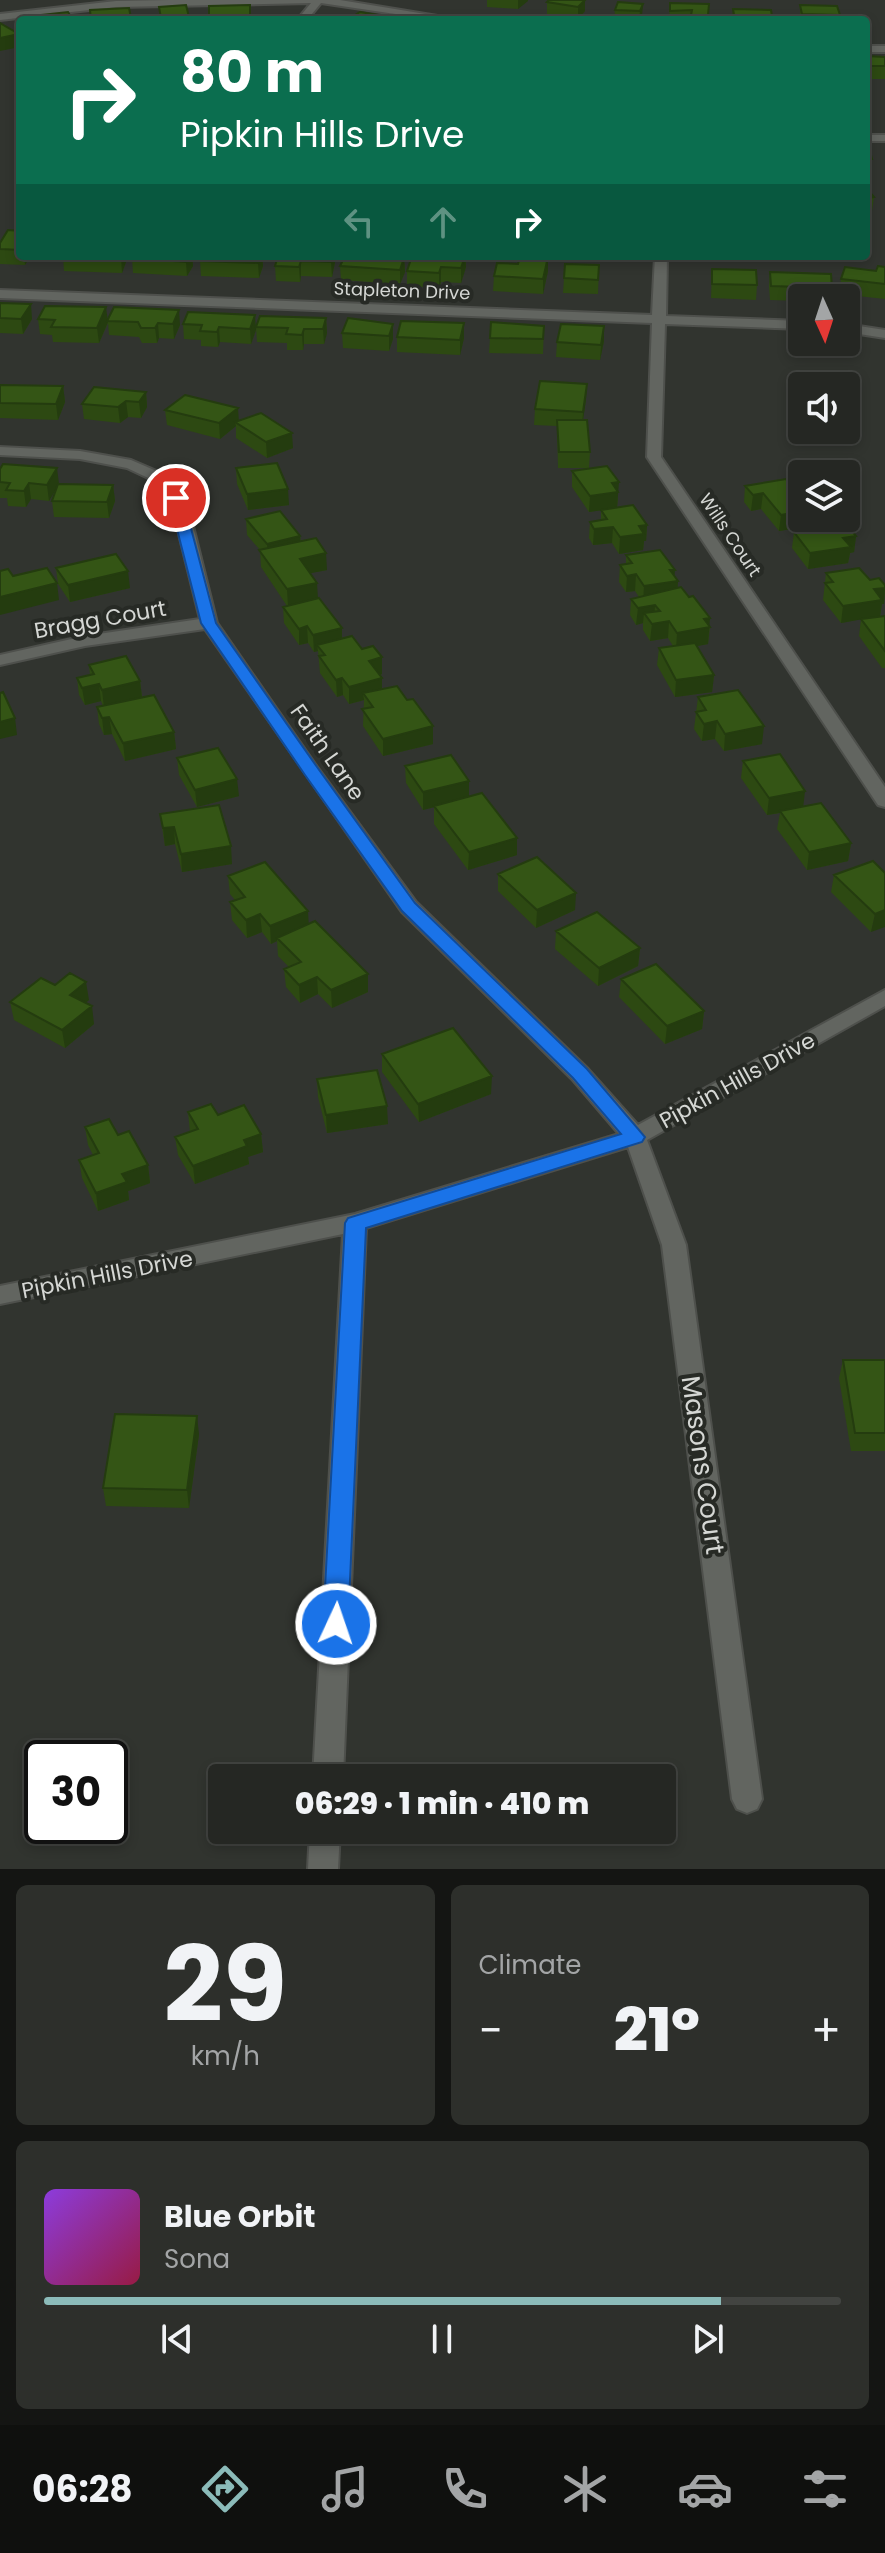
<!DOCTYPE html>
<html lang="en">
<head>
<meta charset="utf-8">
<style>
	body { margin:0; font-family:Poppins,sans-serif; background:#2d2f2b; color:#f1f3f6; height:100vh; display:flex; flex-direction:column; font-size:30px; white-space:nowrap }
	* { box-sizing:border-box; margin:0 }
	p { font-size:26px; color:#a3a5a6 }
	.icon { flex:none; width:44px; height:44px; fill:none; stroke:currentColor; stroke-width:2; stroke-linecap:round; stroke-linejoin:round }
	.map { position:relative; height:1869px; overflow:hidden }
	.side { display:flex; flex-direction:column; gap:16px; padding:16px; background:#141513; flex:1 }
	.side>* { flex:none }
	.guide { position:absolute; left:16px; top:16px; width:854px; height:244px; border-radius:8px; box-shadow:0 4px 12px #0003,0 0 0 2px #424441; background:#0b6e4f; color:#fff; overflow:hidden }
	.needle { width:52px; rotate:177deg }
	.controls { position:absolute; left:788px; top:284px; display:grid; gap:16px }
	.controls a { display:grid; place-items:center; width:72px; height:72px; border-radius:8px; background:#252723; box-shadow:0 4px 12px #0003,0 0 0 2px #424441; font-size:40px }
	.speed { position:absolute; left:24px; top:1740px; display:flex; gap:16px; font-size:40px; font-weight:700; text-align:center }
	.speed>* { display:grid; place-content:center; width:104px; height:104px; border-radius:50%; background:#252723; box-shadow:0 4px 12px #0003,0 0 0 2px #424441; line-height:1 }
	.speed .limit { border:4px solid #111; border-radius:12px; background:#fff; color:#111 }
	.pin { position:absolute; display:grid; place-items:center; width:68px; height:68px; color:#fff; margin:-34px; border:4px solid #fff; border-radius:50%; box-shadow:0 2px 8px #0007 }
	.me { position:absolute; width:88px; margin:-44px; rotate:3deg; stroke-linejoin:round; filter:drop-shadow(0 0 6px #0008) }
	.turn { display:flex; align-items:center; gap:28px; height:168px; padding:0 32px; font-size:36px }
	.turn .icon { width:104px; height:104px; stroke-width:2.5 }
	.turn b { display:block; font-size:56px; line-height:68px }
	.lanes { display:flex; align-items:center; height:76px; padding:0 32px; background:#0003; justify-content:center; gap:40px; direction:ltr }
	.lanes .off { opacity:.35 }
	.big { font-size:60px; font-weight:800; line-height:1.1 }
	.side .card { flex:1; display:flex; flex-direction:column; justify-content:center; gap:12px; min-width:0; padding:0 28px; border-radius:12px; background:#2d2f2b }
	.side .dial { align-items:center; gap:0 }
	.dial b { font-size:104px; line-height:1 }
	.song { display:flex; align-items:center; gap:24px }
	.cover { width:96px; height:96px; border-radius:12px; background:linear-gradient(135deg,hsl(270 70% 55%),hsl(340 70% 35%)) }
	.played { height:8px; border-radius:4px; background:linear-gradient(90deg,#8bbbb9 85%,#424441 85%) }
	.keys { display:flex; justify-content:space-around; direction:ltr }
	.heat { display:flex; justify-content:space-between; align-items:center; font-size:44px; direction:ltr }
	.side .tiles { flex:1; display:grid; gap:16px; grid-template-columns:1fr 1fr }
	.card:last-child { grid-column:span 2 }
	.trip { position:absolute; left:208px; top:1764px; width:468px; height:80px; border-radius:8px; background:#252723; box-shadow:0 4px 12px #0003,0 0 0 2px #424441; font-weight:800; line-height:80px; text-align:center }
	.tabs { display:flex; height:128px; justify-content:space-around; align-items:center; background:#0f100e; color:#a3a5a6 }
	.tabs .icon { width:56px; height:56px }
	.tabs .selected { color:#8bbbb9 }
	.tabs b { font-size:36px; color:#f1f3f6 }
	.map>svg:first-child { display:block }
	.lines { fill:none; stroke-linecap:round; stroke-linejoin:round }
	.minor-casing { stroke:#4e504c; stroke-width:4 }
	.minor { fill:#626560; fill-rule:evenodd }
	.wall { fill:#2d4912 }
	.shaded-wall { fill:#243c0f }
	.building { fill:#345515; stroke:#243c0f; stroke-width:2 }
	.route { fill:#1a73e8; stroke:#114b97; stroke-width:2 }
	.labels { text-anchor:middle; stroke-width:8; stroke-linejoin:round; paint-order:stroke }
	.far-street-label { font-size:18px; fill:#d5d7d4; stroke:#272a25 }
	.street-label { font-size:22px; fill:#d5d7d4; stroke:#272a25 }
	.near-street-label { font-size:26px; fill:#d5d7d4; stroke:#272a25 }
</style>
</head>
<body>
<div class="map">
<svg width="885" height="1869" viewBox="0 0 885 1869">
	<rect width="100%" height="100%" fill="#31342f"/>
	<g class="lines">
		<g class="minor-casing">
			<path id="minor" d="M168,0H340L462,20H436L321,3L307,20H297L311,3L116,7L0,20V14L116,1Z
				M866,46H885V52H866Z
				M866,135H885V141H866Z
				M655,256H667L666,316L802,321V329L665,324L661,457L885,787V807L878,805L647,457L652,323L0,298V290L652,315Z
				M846,324L885,330V338L846,332Z
				M0,447L80,451L131,460L175,479L190,514L217,623L317,767L416,902L588,1069L638,1125L885,990V1006L647,1140L686,1245L762,1799L757,1809L747,1813L737,1809L732,1799L662,1245L628,1147L366,1228L343,1778H313L343,1234L0,1304V1286L355,1214L619,1134L572,1079L402,912L205,629L85,646L0,665V655L85,636L200,619L174,514L163,485L127,468L80,459L0,455Z
				M310,1830H340L338,1869H308Z"/>
		</g>
		<use href="#minor" class="minor"/>
	</g>
	<path class="wall" d="M487,0H528L518,9L487,7Z
		M585,0V11L578,19L547,14V2Z
		M670,3L709,4L708,20H669Z
		M643,4L640,20H614L615,10Z
		M186,5L189,20H161L159,7Z
		M250,5L251,20H209V6Z
		M800,5L840,15L839,20H800Z
		M129,8L132,20H91Z
		M733,9L772,16L771,20H732Z
		M867,56L885,57V79H868L866,71Z
		M866,151L872,159L870,173H866Z
		M866,190L874,197L872,211L866,212Z
		M20,231V256H55L53,260L29,258L25,265L0,264V243Z
		M63,256H126V262L122,273L64,271Z
		M192,256L193,266L187,276L133,273L132,258Z
		M262,256L263,266L259,278L201,276L200,261Z
		M278,256H335V262L332,277L301,276L300,282L276,281L275,266Z
		M412,256H466V267L461,283L441,282L439,288L407,286V271Z
		M404,258L405,272L400,284L341,280L340,266Z
		M518,264L548,271L543,294L493,291L494,276Z
		M565,264L599,265L598,294L563,293Z
		M885,267V299L839,294L841,279L876,271Z
		M712,269L757,285L756,300L711,298Z
		M770,272L832,288L831,298H802V301L770,300L769,286Z
		M0,303L32,319L23,334L0,333Z
		M326,318L327,333L324,344H304L303,350H287V343L257,342L256,327Z
		M38,319L108,320L180,325L174,339L159,338L157,343H142L139,337L109,335L108,323L99,343L53,342L52,335L40,334Z
		M464,323V338L460,355L397,352V337Z
		M183,324L256,330L251,344L220,342L218,347L201,346V340L184,339Z
		M393,324V339L389,351L343,348L342,333Z
		M544,326L543,354L489,353L490,338Z
		M604,326V341L600,360L556,357L557,342Z
		M0,385L63,386L65,402L58,420L0,418Z
		M146,392L147,407L141,418L128,417L120,423L84,419L82,404Z
		M586,399L583,420L590,452L589,468H558L557,426L534,425L535,409Z
		M165,410L239,421L293,448L267,458L236,438V426L220,439L167,425Z
		M236,468L289,505L248,510L237,484Z
		M0,469L59,484L113,485L115,501L109,518L54,517L52,501L56,488L49,501L31,499L26,507L8,506L7,498H0Z
		M572,471L618,498L617,507L647,525L646,541H644L643,550L619,554L612,543L593,545L589,538L590,522L601,520V510L589,512L572,487Z
		M786,479L810,526L779,531L761,509L751,511L744,502L745,486Z
		M246,519L300,536L301,542L327,570L310,573L318,599L342,628V639L382,657V674L380,675L382,678V689L433,744L383,756L363,726L364,700L349,704L343,695L337,697L320,673L318,651L314,652L308,643L299,645L284,623L283,607L287,606L261,567L260,550L247,535Z
		M794,532L856,536L854,552L850,553L848,563L808,569L792,548Z
		M626,555L674,576L678,581L677,588L710,627L708,644L697,646L714,675L712,692L675,697L657,665L659,648L673,646L668,638L650,641L643,630V623L636,625L630,615L631,599L639,597L635,591L626,592L619,582L620,565L626,564Z
		M56,568L130,588L70,602L58,584Z
		M826,573L870,580L885,585L884,604H882L880,616H885V668H882L859,636L861,619L841,623L823,600Z
		M89,665L140,681L142,697L174,732L176,749L125,761L112,734L104,735L99,724L97,707L103,706L101,701L85,705L79,695L77,678L90,675Z
		M698,697L762,744L724,751L715,739L702,741L694,729Z
		M177,758L239,796L197,807L179,775Z
		M743,761L851,843L848,861L807,870L777,829L780,813L767,815L741,778Z
		M405,766L469,781V796L517,855L468,870L434,824V807L423,810L406,783Z
		M160,814L232,864L182,872L175,844L165,846Z
		M885,873L871,932L831,892L834,875Z
		M498,874L575,910L536,928L498,891Z
		M228,876L309,924L368,974V992L332,1008L318,994L300,1003L286,987L284,969L289,967L278,956L277,941L271,944L262,932L247,938L232,920L230,902L235,900L230,894Z
		M556,931L640,948L638,966L598,986L555,949Z
		M621,979L704,1011L702,1029L665,1044L619,997Z
		M55,985L89,1000L85,1003L94,1024L65,1048L14,1020L10,1002Z
		M382,1054L491,1094L419,1122L382,1072Z
		M317,1079L388,1124L327,1133L318,1097Z
		M188,1112L218,1115L261,1134L263,1152L248,1157L249,1164L195,1184L178,1155L175,1137L190,1132Z
		M85,1127L118,1135L148,1165L150,1183L128,1191L129,1200L98,1211L82,1178L79,1160L93,1155L88,1145Z
		M843,1360H885V1451H851L839,1378Z
		M199,1434L189,1508L106,1506L103,1488Z"/>
	<path class="shaded-wall" d="M518,0H528V1L518,9Z
		M585,0V11L578,19V7Z
		M643,4L642,16L639,20L640,11Z
		M19,34L20,47L0,51V38Z
		M24,256H28L29,258L25,265Z
		M121,256H126V262L122,273Z
		M189,256H192L193,266L187,276L186,262Z
		M260,256H262L263,266L259,278L258,263Z
		M333,256H335V262L332,277L331,262Z
		M465,256L466,267L461,283V268Z
		M548,257V271L543,294V279Z
		M404,258L405,272L400,284V270Z
		M301,261V276L300,282L299,267Z
		M441,267V282L439,288V273Z
		M31,304L32,319L23,334L21,319Z
		M106,307L108,322L99,343L97,328Z
		M179,310L180,325L174,339L173,324Z
		M255,315L256,330L251,344L250,329Z
		M326,318L327,333L324,344L323,329Z
		M158,323L159,338L157,343L155,328Z
		M464,323V338L460,355V340Z
		M393,324V339L389,351V336Z
		M604,326V341L600,360L601,345Z
		M219,327L220,342L218,347L217,332Z
		M304,329V344L303,350L302,335Z
		M587,384L586,399L582,427L583,412Z
		M63,386L65,402L58,420L56,404Z
		M146,392L147,407L141,418L139,402Z
		M126,401L128,417L120,423L118,407Z
		M238,408L239,423L235,422L236,426L220,439L219,423Z
		M292,433L293,448L267,458L266,442Z
		M57,468L59,484L49,501L47,485Z
		M619,482L617,508L589,512L590,496L612,483Z
		M29,483L31,499L26,507L24,491Z
		M113,485L115,501L109,518L107,502Z
		M288,489L289,505L248,510L247,494Z
		M763,493L761,509L751,511L753,495Z
		M802,511V518H811L810,526L779,531L781,515Z
		M647,525L646,541H644L643,550L619,554L620,537L639,526Z
		M613,527L612,543L593,545L594,529Z
		M300,536L301,552L268,560L267,544Z
		M856,536L854,552L850,553L848,563L808,569L810,553L843,538Z
		M326,553L327,570L301,575L300,559Z
		M670,570H675L674,581H678L677,597L643,603L644,586Z
		M128,571L130,588L70,602L68,585Z
		M636,574L635,591L626,592L627,576Z
		M57,583L59,600L0,615V597Z
		M317,583L318,599L288,606L287,589Z
		M885,588L884,604H882L880,616L841,623L843,606L874,589Z
		M655,605L654,621L644,613L643,623L636,625L638,608Z
		M710,618L708,644L676,650L677,633L704,619Z
		M669,621L668,638L650,641L652,624Z
		M307,626L308,643L299,645V629Z
		M342,628V645H317L318,651L314,652L313,635Z
		M382,657V674L369,678V661Z
		M714,675L712,692L675,697L676,680Z
		M342,678L343,695L337,697L336,680Z
		M382,678V695L363,693L364,700L349,704V687Z
		M140,681L142,698L104,707L102,690Z
		M99,684L101,701L85,705L82,688Z
		M109,717L112,734L104,735L102,718Z
		M15,718L17,735L0,739V722Z
		M717,721L715,739L702,741L704,724Z
		M433,726V744L383,756V739Z
		M764,726L762,744L724,751L725,734Z
		M174,732L176,749L125,761L123,743Z
		M237,779L239,796L197,807L195,790Z
		M469,781V798L423,810V792Z
		M805,791L803,809L767,815L769,798Z
		M174,827L175,844L165,846L163,828Z
		M517,838V855L468,870L469,852Z
		M851,843L848,861L807,870L809,852Z
		M231,846L232,864L182,872L181,854Z
		M576,893L575,910L536,928L537,910Z
		M885,910V927L871,932L875,914Z
		M308,911L309,929L277,938V941L271,944L270,926Z
		M260,914L262,932L247,938L246,920Z
		M640,948L638,966L598,986L599,968Z
		M368,974V992L332,1008L331,990Z
		M317,977L318,994L300,1003L299,985Z
		M86,982L89,1000L73,1013L70,995Z
		M92,1006L94,1024L65,1048L62,1030Z
		M704,1011L702,1029L665,1044L667,1026Z
		M492,1076L491,1094L419,1122L418,1104Z
		M387,1106L388,1124L327,1133L326,1115Z
		M261,1134L263,1152L248,1157L249,1164L195,1184L193,1166L244,1140Z
		M148,1165L150,1183L128,1191L129,1200L98,1211L96,1193L122,1174Z
		M197,1416L199,1434L189,1508L187,1490Z"/>
	<path class="building" d="M549,0H585L578,7L547,2Z
		M618,2L643,4L640,11L615,10Z
		M670,3L709,4L708,15H691L692,10L670,11Z
		M186,5L189,17L161,18L159,7Z
		M250,5V16L209,17V6Z
		M800,5L837,6L840,15L802,14Z
		M129,8L131,18L91,20L90,10Z
		M733,9L771,10L772,16L734,15Z
		M68,12L73,20H33L31,16Z
		M360,12L395,18L393,20H347Z
		M0,23L19,34L0,38Z
		M867,56L885,57V66H870Z
		M866,151H870L872,159H866Z
		M866,190H868L874,197L866,198Z
		M8,230L20,231V250L0,249V243Z
		M63,256H121L120,258Z
		M133,256H189L186,262L132,258Z
		M202,256H260L258,263L200,261Z
		M278,256H333L331,262L301,261L299,267L275,266Z
		M345,256H382L404,258L400,270L340,266Z
		M412,256H465L461,268L441,267L439,273L407,271Z
		M520,256L548,257L543,279L494,276L497,263L518,264Z
		M565,264L599,265L598,280L564,278Z
		M878,266L885,267V284L841,279L845,267L876,271Z
		M712,269L756,270L757,285L712,284Z
		M770,272L831,274L832,288L771,286Z
		M0,303L31,304L21,319L0,318Z
		M45,306L106,307L97,328L51,327L55,320L38,319Z
		M114,307L179,310L173,324L158,323L155,328H141L138,322L107,321Z
		M188,312L255,315L250,329L219,327L217,332L200,331L202,325L183,324Z
		M260,316L326,318L323,329H304L302,335L286,334L288,328L256,327Z
		M348,318L393,324L389,336L342,333Z
		M401,321L464,323L460,340L397,337Z
		M491,322L544,326L543,339L490,338Z
		M561,324L604,326L601,345L557,342Z
		M540,381L587,384L583,412L535,409Z
		M0,385L63,386L56,404L0,403Z
		M94,387L146,392L139,402L126,401L118,407L82,404Z
		M185,395L238,408L219,423L165,410Z
		M261,413L292,433L266,442L235,422Z
		M557,420H587L590,452H559Z
		M277,463L288,489L247,494L236,468Z
		M3,464L57,468L47,485L29,483L24,491L6,490L10,483L0,482V469Z
		M607,466L619,482L612,483L618,492L590,496L572,471Z
		M786,479L802,498V511L781,515L763,493L753,495L745,486Z
		M58,484L113,485L107,502L52,501Z
		M633,505L647,525L639,526L644,534L620,537L613,527L594,529L590,522L607,519L601,510Z
		M280,511L300,536L267,544L246,519Z
		M847,525L856,536L843,538L851,547L810,553L794,532Z
		M316,538L326,553L300,559L317,583L287,589L259,550Z
		M660,550L675,570H670L678,581L644,586L636,574L627,576L620,565L632,563L626,555Z
		M116,554L128,571L68,585L56,568Z
		M47,568L57,583L0,597V571L8,569L13,576Z
		M859,568L870,580L879,578L885,585V588L874,589L882,600L843,606L825,583L833,582L826,573Z
		M681,587L689,597L693,596L710,618L704,619L710,627L677,633L669,621L652,624L644,613L660,611L655,605L638,608L631,599Z
		M319,598L342,628L313,635L307,626L299,629L283,607Z
		M885,616V651L861,619Z
		M352,636L362,649L373,646L382,657L369,661L382,678L349,687L342,678L336,680L319,656L325,655L317,645Z
		M695,643L714,675L676,680L659,648Z
		M126,656L140,681L102,690L99,684L82,688L77,678L94,674L89,665Z
		M397,686L407,700L413,699L433,726L383,739L362,709L373,707L363,693Z
		M738,690L764,726L725,734L717,721L704,724L696,712L706,710L698,697Z
		M3,692L15,718L0,722V693Z
		M154,695L174,732L123,743L109,717L102,718L97,707Z
		M218,748L237,779L195,790L177,758Z
		M780,754L805,791L769,798L743,761Z
		M451,755L469,781L423,792L405,766Z
		M482,793L517,838L469,852L434,806Z
		M821,803L851,843L809,852L780,811Z
		M219,805L231,846L181,854L174,827L163,828L160,814Z
		M537,857L576,893L537,910L498,874Z
		M873,861L885,873V910L875,914L834,875Z
		M265,862L308,911L270,926L260,914L246,920L230,902L245,897L228,876Z
		M597,912L640,948L599,968L556,931Z
		M315,921L368,974L331,990L317,977L299,985L284,969L301,962L277,938Z
		M656,964L704,1011L667,1026L621,979Z
		M70,973L86,982L70,995L92,1006L62,1030L10,1002L41,978L55,985Z
		M453,1028L492,1076L418,1104L382,1054Z
		M377,1070L387,1106L326,1115L317,1079Z
		M211,1104L218,1115L244,1105L261,1134L244,1140L247,1146L193,1166L175,1137L198,1129L188,1112Z
		M109,1119L118,1135L129,1131L148,1165L122,1174L127,1182L96,1193L79,1160L99,1153L85,1127Z
		M843,1360H885V1433H855Z
		M115,1414L197,1416L187,1490L103,1488Z"/>
	<path class="route" d="M176,494L183,498L216,623L317,767L415,903L587,1069L645,1137L642,1142L366,1228L348,1624L344,1632L336,1635L327,1632L323,1624L345,1223L348,1218L621,1134L573,1078L402,911L305,775L201,623L169,498Z"/>
	<g class="labels">
		<g class="far-street-label">
			<text transform="translate(402 291) rotate(2)" y="6">Stapleton Drive</text>
			<text transform="translate(730 535) rotate(56)" y="6">Wills Court</text>
		</g>
		<g class="street-label">
			<text transform="translate(100 619) rotate(-10)" y="8">Bragg Court</text>
			<text transform="translate(328 752) rotate(55)" y="8">Faith Lane</text>
			<text transform="translate(737 1080) rotate(-29)" y="8">Pipkin Hills Drive</text>
			<text transform="translate(107 1274) rotate(-11)" y="8">Pipkin Hills Drive</text>
		</g>
		<g class="near-street-label">
			<text transform="translate(703 1465) rotate(82)" y="9">Masons Court</text>
		</g>
	</g>
</svg>
<div class="controls">
<a><svg class="needle" viewBox="-14 -14 28 28"><path d="M0-13l5 13h-10z" fill="#e53935"/><path d="M0 13l5-13h-10z" fill="#a3a5a6"/></svg></a>
<a><svg class="icon" aria-label="sound" viewBox="0 0 24 24"><path d="M4 9h4l5-4v14l-5-4H4zM17 9q2 3 0 6"/></svg></a>
<a><svg class="icon" aria-label="layers" viewBox="0 0 24 24"><path d="M12 4l9 5-9 5-9-5zM3 14l9 5 9-5"/></svg></a>
</div>
<div class="speed"><div class="limit">30</div></div>
<div class="pin" style="left:176px;top:498px;background:#d93025"><svg class="icon" aria-label="arrive" viewBox="0 0 24 24"><path d="M6 21V4h12l-3 4 3 4H6"/></svg></div>
<svg class="me" style="left:336px;top:1624px" viewBox="-20 -20 40 40"><circle r="17" fill="#1a73e8" stroke="#fff" stroke-width="3"/><path d="M0-11L8 9 0 5-8 9z" fill="#fff"/></svg>
<div class="trip">06:29 · 1 min · 410 m</div>
<div class="guide">
<div class="turn"><svg class="icon" aria-label="right" viewBox="0 0 24 24"><path d="M7 20v-9h11M14 6l5 5-5 5"/></svg><div><b>80 m</b>Pipkin Hills Drive</div></div>
<div class="lanes"><svg class="icon off" aria-label="left" viewBox="0 0 24 24"><path d="M17 20v-9H6M10 6l-5 5 5 5"/></svg><svg class="icon off" aria-label="ahead" viewBox="0 0 24 24"><path d="M12 20V5M6 11l6-6 6 6"/></svg><svg class="icon" aria-label="right" viewBox="0 0 24 24"><path d="M7 20v-9h11M14 6l5 5-5 5"/></svg></div>
</div>
</div>
<section class="side">
<div class="tiles">
<div class="card dial"><b>29</b><p>km/h</p></div>
<div class="card"><p>Climate</p>
<div class="heat"><a>−</a><b class="big">21°</b><a>+</a></div>
</div>
<div class="card">
<div class="song"><i class="cover"></i><div><b>Blue Orbit</b><p>Sona</p></div></div>
<div class="played"></div>
<div class="keys"><svg class="icon" aria-label="previous" viewBox="0 0 24 24"><path d="M18 5L8 12l10 7zM5 5v14"/></svg><svg class="icon" aria-label="pause" viewBox="0 0 24 24"><path d="M8 5v14M16 5v14"/></svg><svg class="icon" aria-label="next" viewBox="0 0 24 24"><path d="M6 5l10 7-10 7zM19 5v14"/></svg></div>
</div>
</div>
</section>
<nav class="tabs">
<b>06:28</b>
<svg class="icon selected" aria-label="directions" viewBox="0 0 24 24"><path d="M12 3l9 9-9 9-9-9zM9 14v-3h6M13 9l2 2-2 2"/></svg>
<svg class="icon" aria-label="music" viewBox="0 0 24 24"><path d="M9 18V5l10-2v13"/><circle cx="6" cy="18" r="3"/><circle cx="16" cy="16" r="3"/></svg>
<svg class="icon" aria-label="phone" viewBox="0 0 24 24"><path d="M5 4h4l2 5-3 2q2 4 5 5l2-3 5 2v4C11 20 4 13 5 4z"/></svg>
<svg class="icon" aria-label="climate" viewBox="0 0 24 24"><path d="M12 3v18M4 7l16 10M4 17L20 7"/></svg>
<svg class="icon" aria-label="car" viewBox="0 0 24 24"><path d="M5 17H2v-5l4-1 3-4h7l3 4 3 1v5h-3M9 17h6M6 11h13"/><circle cx="7" cy="17" r="2"/><circle cx="17" cy="17" r="2"/></svg>
<svg class="icon" aria-label="filters" viewBox="0 0 24 24"><path d="M4 7h16M4 17h16"/><circle cx="9" cy="7" r="2"/><circle cx="15" cy="17" r="2"/></svg>
</nav>
</body>
</html>
